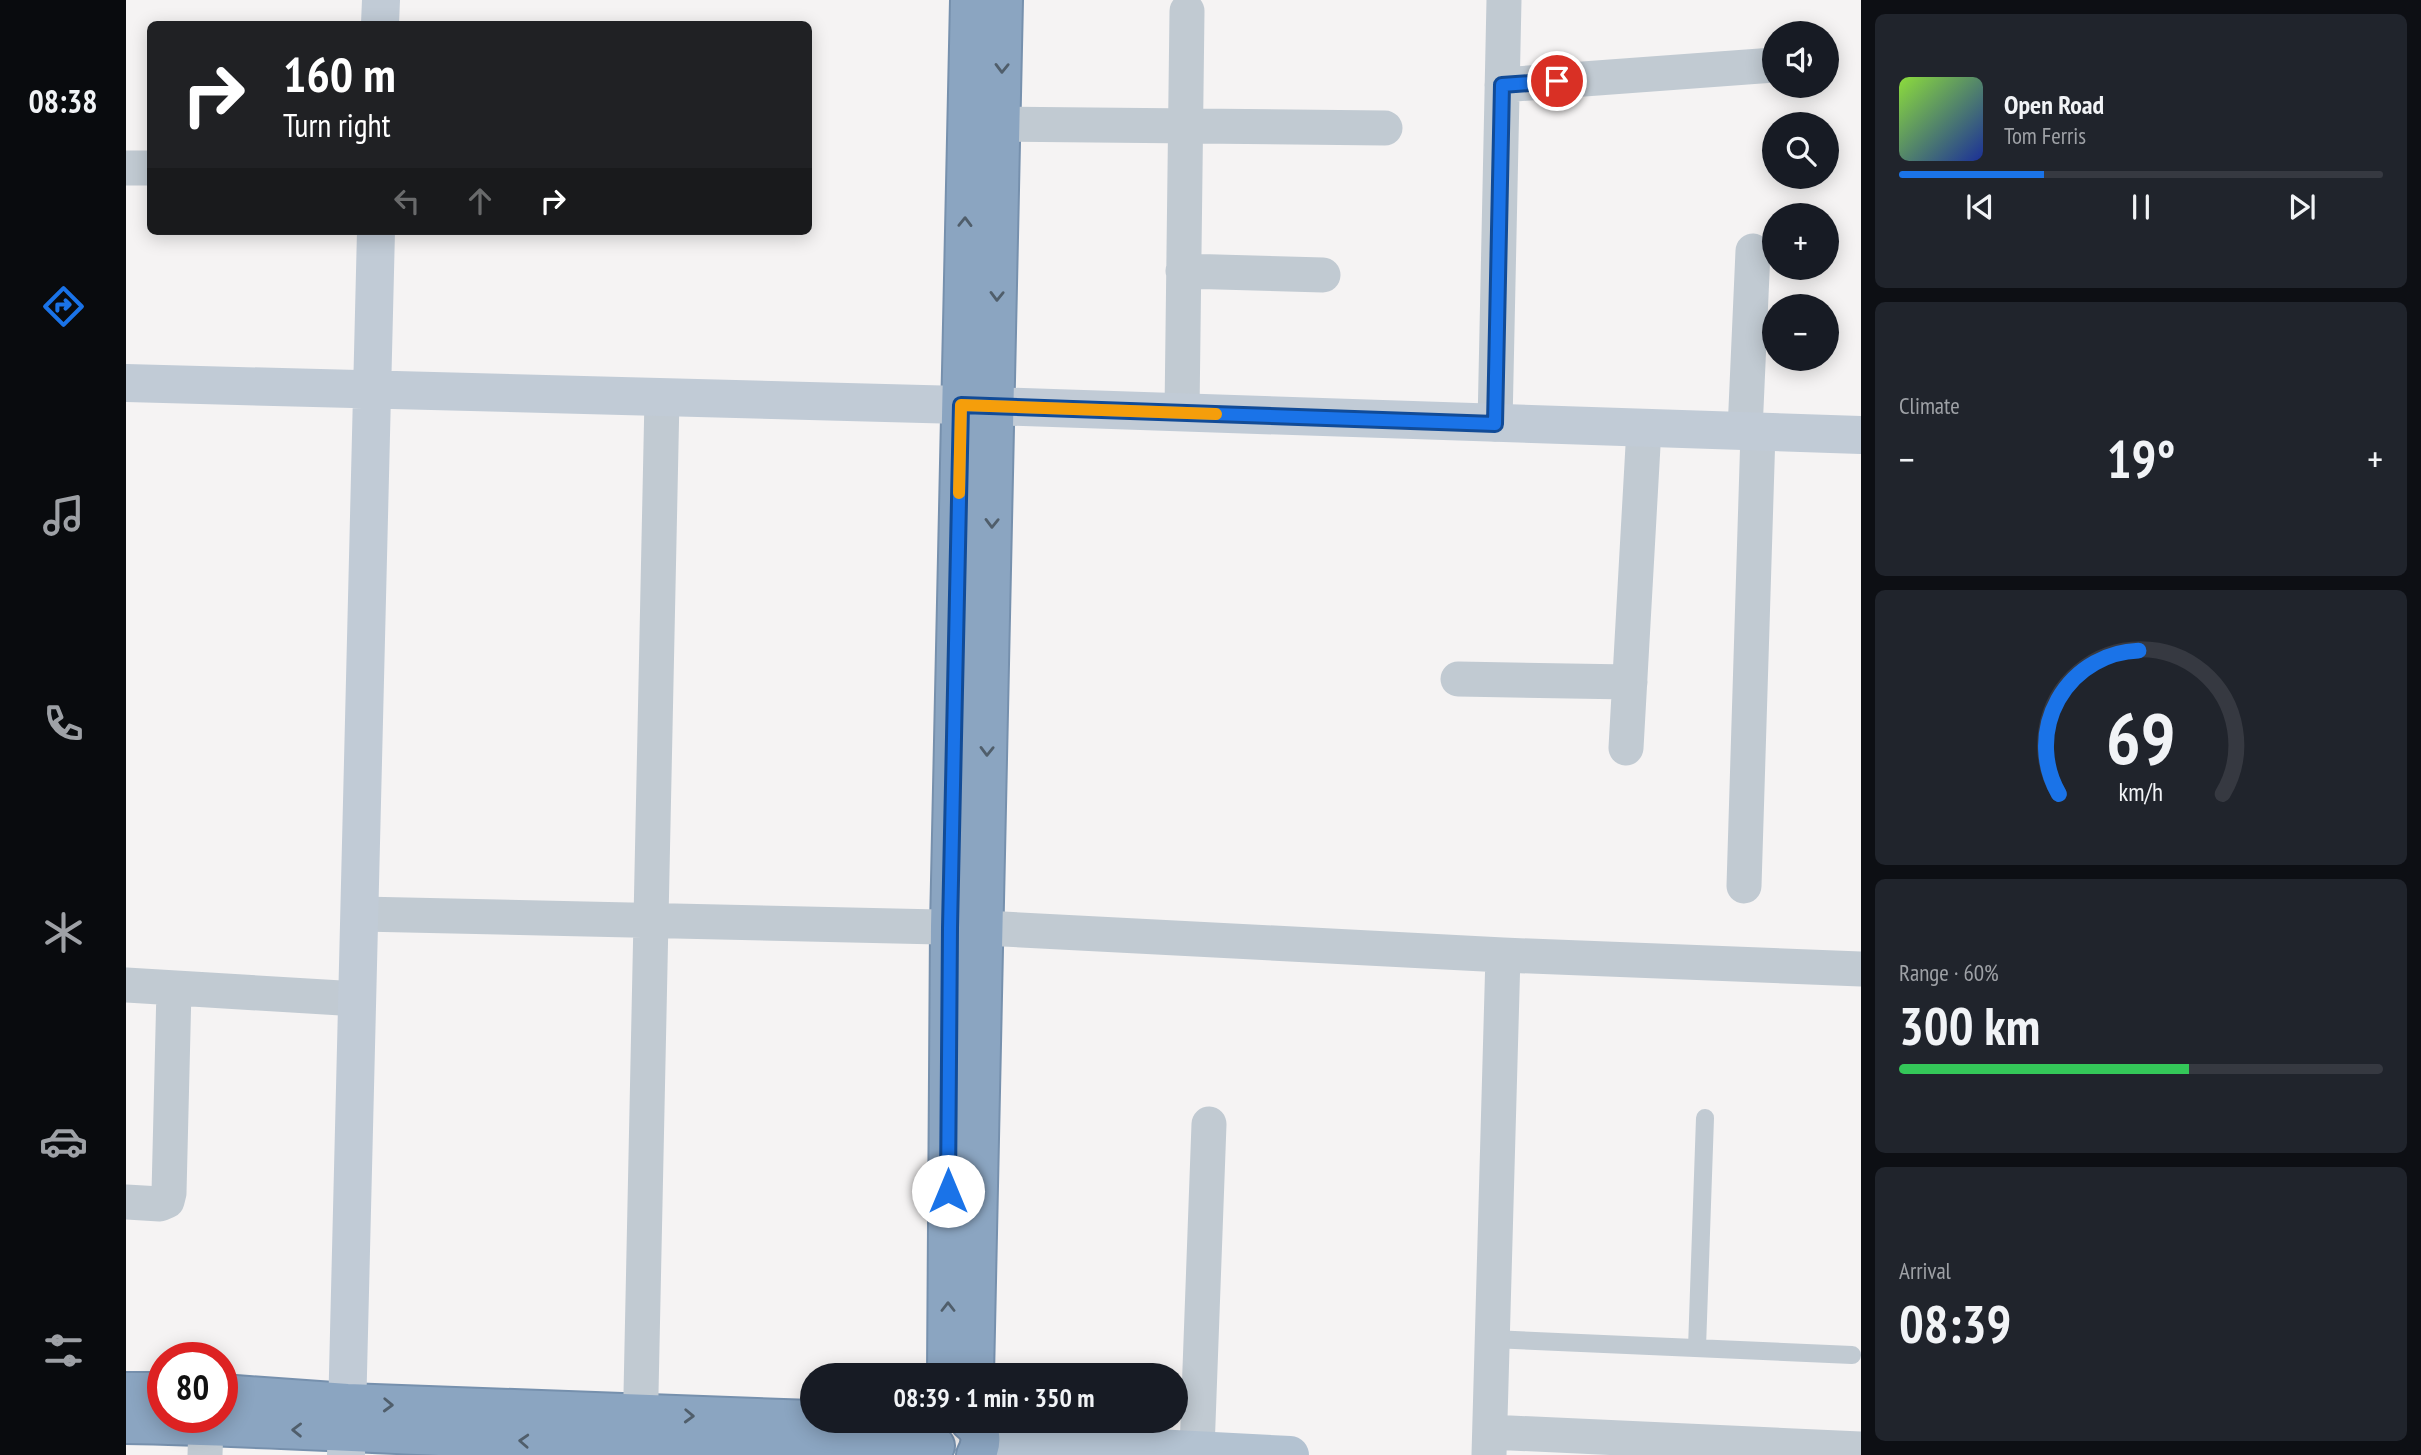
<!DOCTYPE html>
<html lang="en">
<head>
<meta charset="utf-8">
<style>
	body { margin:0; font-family:"PT Sans Narrow",sans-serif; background:#20242c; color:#f1f3f6; height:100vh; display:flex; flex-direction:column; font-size:26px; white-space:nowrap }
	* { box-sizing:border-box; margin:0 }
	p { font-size:23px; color:#9ea1a6 }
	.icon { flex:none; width:38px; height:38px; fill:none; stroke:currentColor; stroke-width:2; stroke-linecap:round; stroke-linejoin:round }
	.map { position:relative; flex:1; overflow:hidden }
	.sheet { display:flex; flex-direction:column; gap:14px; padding:14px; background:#0d0f14; width:560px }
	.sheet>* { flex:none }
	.hud { position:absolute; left:21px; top:21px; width:665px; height:214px; border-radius:10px; box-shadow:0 4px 18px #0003; background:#202124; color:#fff; overflow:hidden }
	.controls { position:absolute; left:1636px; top:21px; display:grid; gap:14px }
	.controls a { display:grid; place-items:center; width:77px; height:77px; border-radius:50%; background:#171b24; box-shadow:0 4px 18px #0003; font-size:35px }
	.speed { position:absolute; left:21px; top:1342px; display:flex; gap:14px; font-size:35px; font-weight:700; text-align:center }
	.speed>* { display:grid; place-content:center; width:91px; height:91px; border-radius:50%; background:#171b24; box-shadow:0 4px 18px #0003; line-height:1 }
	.speed .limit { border:10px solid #d22; background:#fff; color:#111 }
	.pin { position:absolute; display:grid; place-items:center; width:60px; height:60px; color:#fff; margin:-30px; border:4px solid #fff; border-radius:50%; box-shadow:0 2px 7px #0007 }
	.me { position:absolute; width:77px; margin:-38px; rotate:0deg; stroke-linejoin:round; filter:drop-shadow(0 0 5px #0008) }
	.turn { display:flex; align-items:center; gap:24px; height:147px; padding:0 21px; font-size:32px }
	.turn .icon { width:91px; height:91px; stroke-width:2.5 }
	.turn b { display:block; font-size:49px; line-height:60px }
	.lanes { display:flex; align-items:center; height:66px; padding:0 21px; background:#0003; justify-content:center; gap:35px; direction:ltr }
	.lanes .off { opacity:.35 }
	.big { font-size:52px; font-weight:700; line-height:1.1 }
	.sheet .widget { flex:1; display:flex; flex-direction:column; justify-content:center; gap:10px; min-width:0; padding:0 24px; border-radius:10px; background:#20242c }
	.sheet .dial { align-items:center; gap:0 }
	.dial svg { height:182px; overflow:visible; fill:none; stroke:#363941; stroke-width:7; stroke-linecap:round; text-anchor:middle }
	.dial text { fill:#f1f3f6; stroke:none }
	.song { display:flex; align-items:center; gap:21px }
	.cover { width:84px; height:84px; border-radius:10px; background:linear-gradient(135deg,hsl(90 70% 55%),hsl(230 70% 35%)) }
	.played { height:7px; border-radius:4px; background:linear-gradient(90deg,#1a73e8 30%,#363941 30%) }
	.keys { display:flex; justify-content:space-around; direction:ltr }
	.heat { display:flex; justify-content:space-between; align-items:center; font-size:38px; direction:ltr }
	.charge { height:10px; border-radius:5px; background:linear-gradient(90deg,#34c759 60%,#363941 0) }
	.trip { position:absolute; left:674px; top:1363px; width:388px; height:70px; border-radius:35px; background:#171b24; box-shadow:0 4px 18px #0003; font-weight:700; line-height:70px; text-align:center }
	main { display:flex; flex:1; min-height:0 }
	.tabs { display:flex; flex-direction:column; width:126px; justify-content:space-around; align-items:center; background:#090b0e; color:#9ea1a6 }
	.tabs .icon { width:49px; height:49px }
	.tabs .active { color:#1a73e8 }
	.tabs b { font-size:32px; color:#f1f3f6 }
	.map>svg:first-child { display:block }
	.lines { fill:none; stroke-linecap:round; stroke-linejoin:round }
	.highway-casing { stroke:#7690ad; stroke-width:42 }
	.lane { stroke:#c1cad2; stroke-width:18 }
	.street { stroke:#c1cad2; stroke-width:35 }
	.secondary { stroke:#c1cbd6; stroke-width:38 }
	.primary { stroke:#b3c2d1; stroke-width:38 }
	.highway { stroke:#8ba5c1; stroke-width:38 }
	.oneway { stroke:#505e6b }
	.route-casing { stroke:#114b97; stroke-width:18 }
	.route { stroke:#1a73e8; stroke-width:12 }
	.slow { stroke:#f59e0b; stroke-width:12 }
</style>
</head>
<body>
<main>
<nav class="tabs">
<b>08:38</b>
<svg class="icon active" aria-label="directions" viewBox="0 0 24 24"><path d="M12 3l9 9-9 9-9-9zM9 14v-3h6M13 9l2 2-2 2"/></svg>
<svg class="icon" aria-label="music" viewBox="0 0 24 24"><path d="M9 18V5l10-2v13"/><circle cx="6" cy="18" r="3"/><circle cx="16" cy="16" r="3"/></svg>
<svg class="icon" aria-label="phone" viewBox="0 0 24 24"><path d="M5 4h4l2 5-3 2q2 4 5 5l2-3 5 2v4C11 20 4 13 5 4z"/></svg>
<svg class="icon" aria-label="climate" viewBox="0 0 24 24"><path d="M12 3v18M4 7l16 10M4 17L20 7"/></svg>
<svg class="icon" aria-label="car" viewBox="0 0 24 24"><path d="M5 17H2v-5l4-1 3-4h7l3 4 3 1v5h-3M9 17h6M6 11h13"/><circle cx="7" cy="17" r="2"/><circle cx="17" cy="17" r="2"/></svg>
<svg class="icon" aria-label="filters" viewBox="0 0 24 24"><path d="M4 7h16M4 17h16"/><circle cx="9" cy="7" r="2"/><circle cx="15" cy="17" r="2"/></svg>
</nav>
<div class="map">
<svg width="1735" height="1455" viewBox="0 0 1735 1455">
	<rect width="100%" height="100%" fill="#f5f3f3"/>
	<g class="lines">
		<g class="highway-casing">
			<path id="highway" d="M821,1376L824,927L844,0
				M848,1376L877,0
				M0,1392H37
				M96,1394L221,1403L686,1420
				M700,1421L799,1425
				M844,1421C856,1430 857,1442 850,1455
				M0,1424C270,1429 539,1455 809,1446"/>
		</g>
		<path class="lane" d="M1366,1339L1726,1355
			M1571,1348L1579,1118"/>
		<path class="street" d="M1376,85L1648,65
			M874,124L1259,128
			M0,168H24
			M1057,271L1197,275
			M1056,413L1061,11
			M1369,424L1378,0
			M1619,431L1627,251
			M1332,679L1504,682
			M1500,748L1518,428
			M1618,886L1632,432
			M235,914L858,928L1377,955L1735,969
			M0,985L232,999
			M0,1202L34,1204L41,1201L43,1193L48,989
			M1364,1432L1735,1449
			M514,1441L536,398
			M1071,1450L1083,1124
			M79,1455L80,1425
			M1363,1455L1377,955"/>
		<path class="secondary" d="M254,24L255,0
			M0,383L835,405L1735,435
			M220,1455L250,231"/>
		<path class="primary" d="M855,1439L1164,1455"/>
		<use href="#highway" class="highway"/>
	</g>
	<defs><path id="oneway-chevron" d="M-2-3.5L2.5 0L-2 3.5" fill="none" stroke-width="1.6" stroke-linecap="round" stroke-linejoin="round" transform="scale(1.75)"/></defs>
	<g class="oneway">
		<use href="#oneway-chevron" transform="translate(876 68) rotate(91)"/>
		<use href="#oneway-chevron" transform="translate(839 222) rotate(-89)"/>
		<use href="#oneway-chevron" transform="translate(871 296) rotate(91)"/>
		<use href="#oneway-chevron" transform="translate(866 523) rotate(91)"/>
		<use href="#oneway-chevron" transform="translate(861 751) rotate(91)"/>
		<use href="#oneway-chevron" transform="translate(822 1307) rotate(-90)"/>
		<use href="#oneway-chevron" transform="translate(262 1405) rotate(2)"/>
		<use href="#oneway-chevron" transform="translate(563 1416) rotate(2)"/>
		<use href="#oneway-chevron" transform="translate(171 1430) rotate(-179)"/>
		<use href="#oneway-chevron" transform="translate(398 1441) rotate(-177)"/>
	</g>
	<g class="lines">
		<g class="route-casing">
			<path id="route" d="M822,1191L824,928L835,405L1369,424L1376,85L1431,81"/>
		</g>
		<use href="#route" class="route"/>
		<path class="slow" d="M833,493L835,405L1090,414"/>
	</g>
</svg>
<div class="controls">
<a><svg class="icon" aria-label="sound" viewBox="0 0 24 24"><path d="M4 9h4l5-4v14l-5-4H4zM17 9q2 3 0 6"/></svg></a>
<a><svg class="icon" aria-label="search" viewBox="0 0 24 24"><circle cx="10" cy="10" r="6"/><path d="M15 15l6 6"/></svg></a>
<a>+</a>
<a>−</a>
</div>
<div class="speed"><div class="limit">80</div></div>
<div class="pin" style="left:1431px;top:81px;background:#d93025"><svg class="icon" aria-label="arrive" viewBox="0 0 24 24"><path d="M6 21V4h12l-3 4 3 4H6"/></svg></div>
<svg class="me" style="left:822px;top:1191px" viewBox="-20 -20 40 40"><circle r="19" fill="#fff"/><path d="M0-13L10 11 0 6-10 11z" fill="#1a73e8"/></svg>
<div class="trip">08:39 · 1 min · 350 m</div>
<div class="hud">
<div class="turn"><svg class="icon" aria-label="right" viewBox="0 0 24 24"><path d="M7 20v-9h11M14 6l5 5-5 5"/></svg><div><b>160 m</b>Turn right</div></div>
<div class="lanes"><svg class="icon off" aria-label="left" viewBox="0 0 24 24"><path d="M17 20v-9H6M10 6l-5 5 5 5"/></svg><svg class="icon off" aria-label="ahead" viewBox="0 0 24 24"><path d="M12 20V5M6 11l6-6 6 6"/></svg><svg class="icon" aria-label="right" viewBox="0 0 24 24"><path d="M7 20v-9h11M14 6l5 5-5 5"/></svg></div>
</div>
</div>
<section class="sheet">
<div class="widget">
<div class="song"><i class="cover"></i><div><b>Open Road</b><p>Tom Ferris</p></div></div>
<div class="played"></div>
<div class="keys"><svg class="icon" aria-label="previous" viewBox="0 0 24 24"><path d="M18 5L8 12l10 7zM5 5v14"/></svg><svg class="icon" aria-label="pause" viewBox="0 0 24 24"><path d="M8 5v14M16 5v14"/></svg><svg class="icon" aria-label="next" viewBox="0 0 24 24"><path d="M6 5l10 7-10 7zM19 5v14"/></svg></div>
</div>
<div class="widget"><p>Climate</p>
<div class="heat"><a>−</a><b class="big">19°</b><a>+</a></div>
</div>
<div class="widget dial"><svg viewBox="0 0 100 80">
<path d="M14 69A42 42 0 1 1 86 69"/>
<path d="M14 69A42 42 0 0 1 49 6" stroke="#1a73e8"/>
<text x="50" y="56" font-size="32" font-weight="700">69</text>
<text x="50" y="72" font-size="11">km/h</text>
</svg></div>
<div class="widget"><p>Range · 60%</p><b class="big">300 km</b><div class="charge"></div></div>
<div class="widget"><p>Arrival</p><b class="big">08:39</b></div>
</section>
</main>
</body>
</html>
